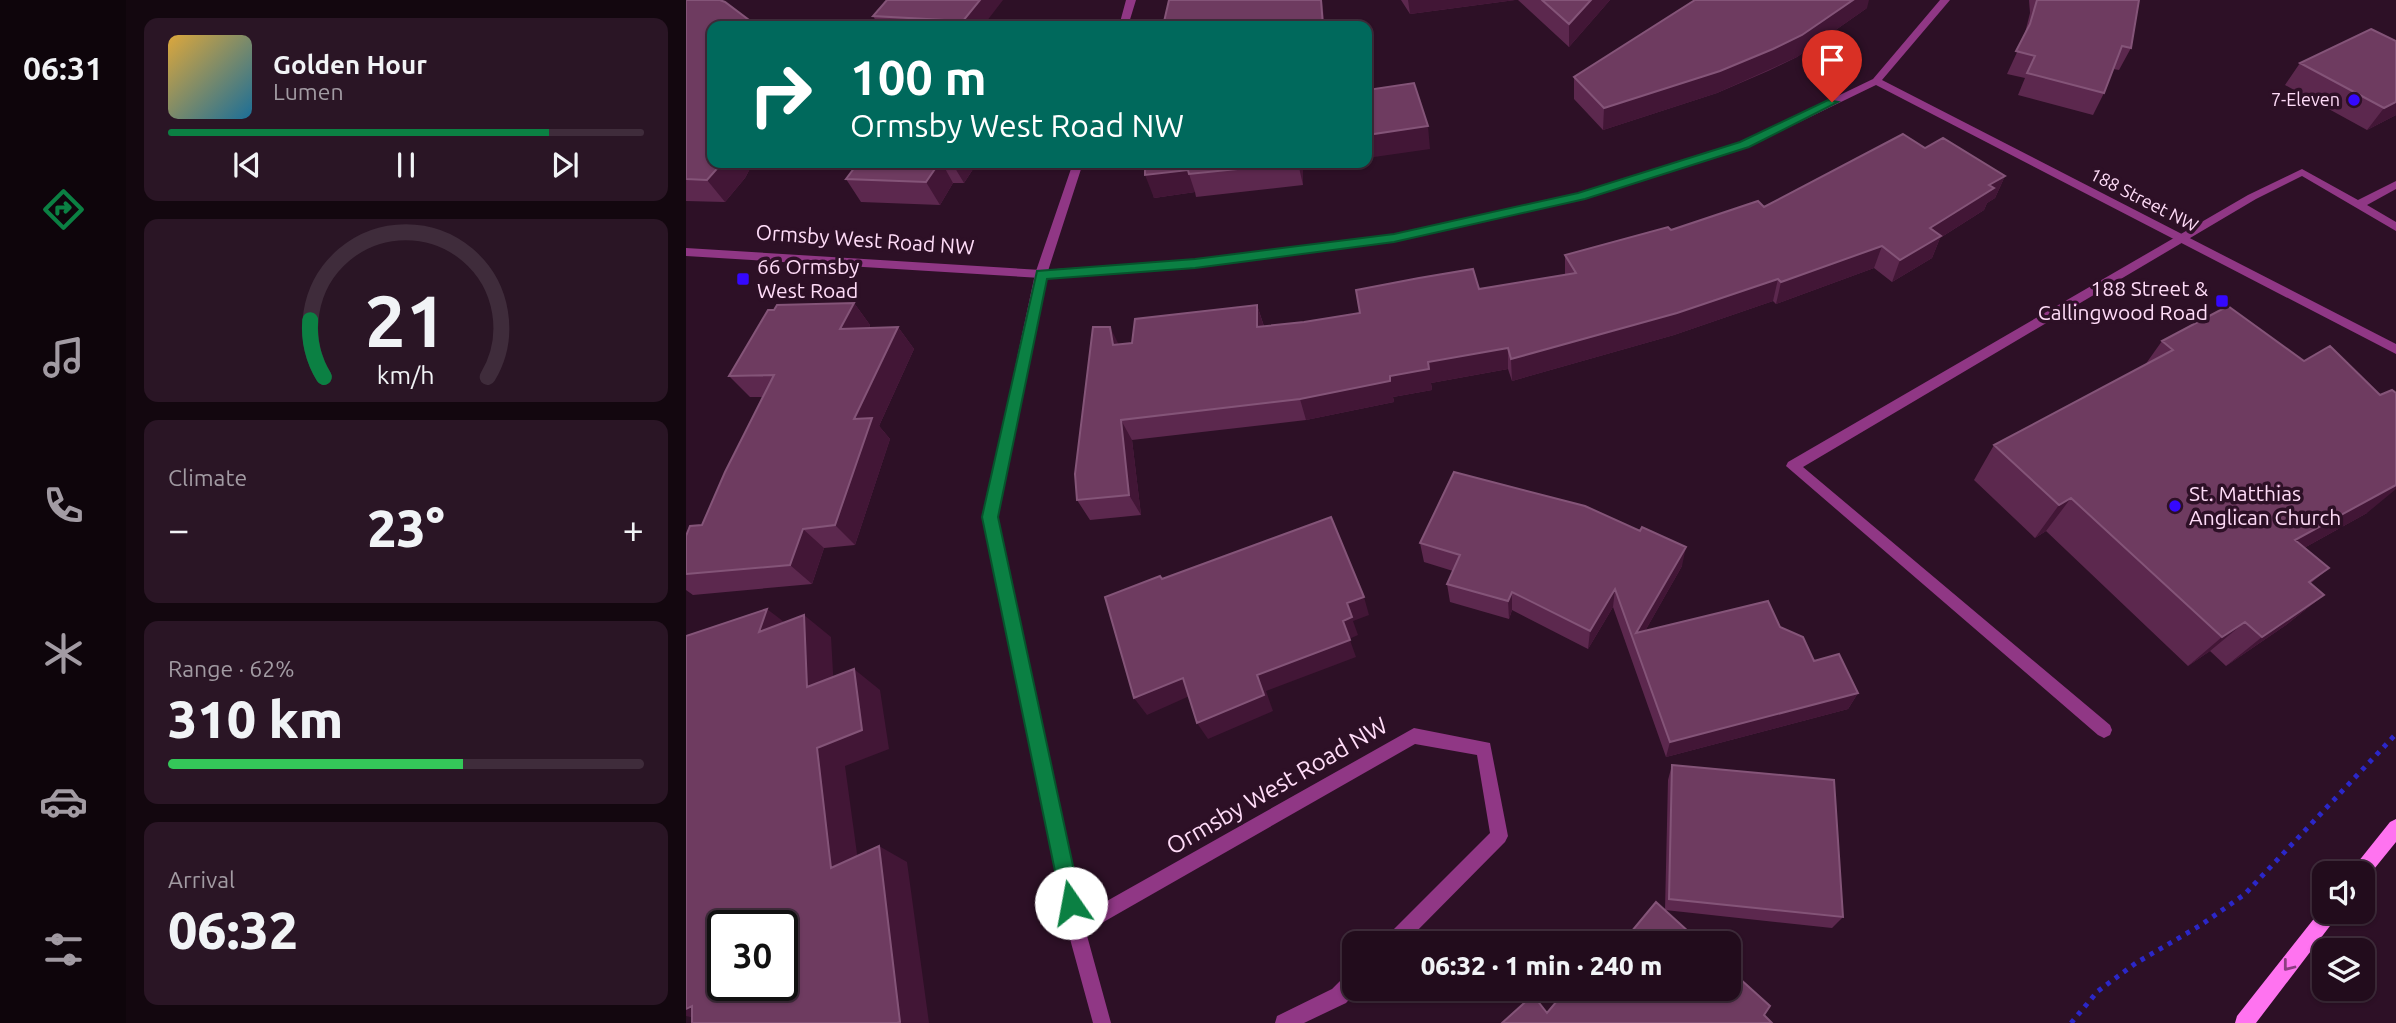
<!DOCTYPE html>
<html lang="en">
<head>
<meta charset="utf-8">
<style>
	body { margin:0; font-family:Ubuntu,sans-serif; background:#2a1525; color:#f1f3f6; height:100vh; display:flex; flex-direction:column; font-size:26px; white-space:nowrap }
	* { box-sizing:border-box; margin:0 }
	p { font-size:23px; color:#a29ba3 }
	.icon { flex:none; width:38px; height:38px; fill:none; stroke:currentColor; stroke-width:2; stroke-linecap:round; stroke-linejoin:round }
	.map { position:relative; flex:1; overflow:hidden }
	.details { display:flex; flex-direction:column; gap:18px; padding:18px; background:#13070f; width:560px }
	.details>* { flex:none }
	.top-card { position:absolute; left:21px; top:21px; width:665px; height:147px; border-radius:14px; box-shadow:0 2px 5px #0004,0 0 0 2px #3f2c3b; background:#00695c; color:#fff; overflow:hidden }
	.tools { position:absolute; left:1626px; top:861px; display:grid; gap:14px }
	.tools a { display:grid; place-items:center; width:63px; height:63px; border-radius:14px; background:#220c1c; box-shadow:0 2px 5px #0004,0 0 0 2px #3f2c3b; font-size:35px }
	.speed { position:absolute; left:21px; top:910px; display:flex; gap:14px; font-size:35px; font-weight:700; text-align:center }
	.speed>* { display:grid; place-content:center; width:91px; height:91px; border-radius:50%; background:#220c1c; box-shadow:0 2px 5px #0004,0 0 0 2px #3f2c3b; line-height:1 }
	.speed .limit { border:4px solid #111; border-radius:10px; background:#fff; color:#111 }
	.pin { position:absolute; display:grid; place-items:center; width:60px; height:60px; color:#fff; margin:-72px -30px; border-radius:50% 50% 50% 0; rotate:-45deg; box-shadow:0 0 7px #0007 }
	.pin .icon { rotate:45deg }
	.me { position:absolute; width:77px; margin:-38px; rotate:348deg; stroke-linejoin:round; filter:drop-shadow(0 0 5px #0008) }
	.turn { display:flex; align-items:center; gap:24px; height:147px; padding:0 28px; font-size:32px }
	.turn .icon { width:91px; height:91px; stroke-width:2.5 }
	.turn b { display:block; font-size:49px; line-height:60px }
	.big { font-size:52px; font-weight:800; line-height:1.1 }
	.details .card { flex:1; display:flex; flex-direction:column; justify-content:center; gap:10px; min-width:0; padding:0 24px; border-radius:14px; background:#2a1525 }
	.details .dial { align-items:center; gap:0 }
	.dial svg { height:182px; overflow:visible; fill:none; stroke:#3f2c3b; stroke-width:7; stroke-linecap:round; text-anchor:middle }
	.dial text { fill:#f1f3f6; stroke:none }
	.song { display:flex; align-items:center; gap:21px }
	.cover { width:84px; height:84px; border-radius:10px; background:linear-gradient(135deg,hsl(40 70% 55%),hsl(200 70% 35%)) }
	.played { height:7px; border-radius:4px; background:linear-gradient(90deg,#0b8043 80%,#3f2c3b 80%) }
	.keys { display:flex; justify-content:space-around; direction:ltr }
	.heat { display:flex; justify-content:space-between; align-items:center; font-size:38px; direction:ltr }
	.charge { height:10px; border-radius:5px; background:linear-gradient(90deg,#34c759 62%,#3f2c3b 0) }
	.trip { position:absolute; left:656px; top:931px; width:399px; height:70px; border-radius:14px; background:#220c1c; box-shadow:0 2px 5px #0004,0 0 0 2px #3f2c3b; font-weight:800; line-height:70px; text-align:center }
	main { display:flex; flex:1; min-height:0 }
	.menu { display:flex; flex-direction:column; width:126px; justify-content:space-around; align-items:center; background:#0e050b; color:#a29ba3 }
	.menu .icon { width:49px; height:49px }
	.menu .current { color:#0b8043 }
	.menu b { font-size:32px; color:#f1f3f6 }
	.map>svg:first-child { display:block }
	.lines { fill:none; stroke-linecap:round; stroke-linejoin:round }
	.path { stroke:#2b27c8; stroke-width:5; stroke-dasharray:4.5 6; stroke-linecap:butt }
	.service { fill:#903785; fill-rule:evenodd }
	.minor { fill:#903785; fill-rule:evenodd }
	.tertiary { fill:#903785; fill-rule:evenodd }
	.secondary { fill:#ff73f0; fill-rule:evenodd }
	.wall { fill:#5c284e }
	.shaded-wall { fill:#421636 }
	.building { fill:#6e3b60; stroke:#845478; stroke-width:2; fill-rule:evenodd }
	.oneway { stroke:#8c3d81 }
	.route { fill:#0b8043; stroke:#07532c; stroke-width:2 }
	.poi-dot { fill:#3508ff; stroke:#2d1026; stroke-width:2.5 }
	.labels { text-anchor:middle; stroke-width:7; stroke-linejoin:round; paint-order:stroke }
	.far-poi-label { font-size:18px; fill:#ffdcf8; stroke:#2d1026; text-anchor:end }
	.far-street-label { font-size:18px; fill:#ffdcf8; stroke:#2d1026 }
	.street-label { font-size:21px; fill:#ffdcf8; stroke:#2d1026 }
	.poi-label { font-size:21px; fill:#ffdcf8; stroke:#2d1026; text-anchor:start }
	.near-street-label { font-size:24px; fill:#ffdcf8; stroke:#2d1026 }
</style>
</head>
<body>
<main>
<nav class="menu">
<b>06:31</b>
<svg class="icon current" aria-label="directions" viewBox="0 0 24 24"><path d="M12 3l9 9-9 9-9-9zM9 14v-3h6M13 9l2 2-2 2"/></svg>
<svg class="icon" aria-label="music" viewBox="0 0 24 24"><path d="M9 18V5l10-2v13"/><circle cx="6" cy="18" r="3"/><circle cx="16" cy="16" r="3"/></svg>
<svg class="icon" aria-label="phone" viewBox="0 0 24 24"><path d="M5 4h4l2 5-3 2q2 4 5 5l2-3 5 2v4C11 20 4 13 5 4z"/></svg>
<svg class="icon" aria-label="climate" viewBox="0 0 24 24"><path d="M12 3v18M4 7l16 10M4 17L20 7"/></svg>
<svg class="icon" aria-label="car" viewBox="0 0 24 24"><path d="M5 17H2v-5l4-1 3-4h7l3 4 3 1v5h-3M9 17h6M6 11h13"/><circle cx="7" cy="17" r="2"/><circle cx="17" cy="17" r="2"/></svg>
<svg class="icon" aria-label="filters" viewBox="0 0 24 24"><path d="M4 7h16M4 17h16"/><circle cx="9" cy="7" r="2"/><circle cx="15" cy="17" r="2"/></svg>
</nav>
<section class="details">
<div class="card">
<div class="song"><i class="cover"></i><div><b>Golden Hour</b><p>Lumen</p></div></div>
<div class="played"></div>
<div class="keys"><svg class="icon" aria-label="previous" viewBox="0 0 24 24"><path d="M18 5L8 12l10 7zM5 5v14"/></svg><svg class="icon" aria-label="pause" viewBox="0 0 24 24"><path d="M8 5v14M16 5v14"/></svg><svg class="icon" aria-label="next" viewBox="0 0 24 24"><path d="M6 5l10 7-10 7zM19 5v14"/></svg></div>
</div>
<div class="card dial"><svg viewBox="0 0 100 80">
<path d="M14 69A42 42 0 1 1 86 69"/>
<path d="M14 69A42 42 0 0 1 8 44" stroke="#0b8043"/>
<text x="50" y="56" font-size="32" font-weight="700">21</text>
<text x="50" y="72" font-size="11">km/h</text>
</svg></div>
<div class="card"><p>Climate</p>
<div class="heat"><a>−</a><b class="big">23°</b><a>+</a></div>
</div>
<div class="card"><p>Range · 62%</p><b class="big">310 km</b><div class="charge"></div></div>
<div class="card"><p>Arrival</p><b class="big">06:32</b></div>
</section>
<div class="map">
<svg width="1710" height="1023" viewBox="0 0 1710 1023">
	<rect width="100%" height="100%" fill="#2d1026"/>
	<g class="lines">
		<path class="path" d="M1385,1023L1412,991L1450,963L1515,925L1559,894L1710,734"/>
		<path class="service" d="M1616,169L1672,200L1710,181V189L1681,205L1710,222V231L1616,176L1570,199L1117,467L1424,725L1426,730L1424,735L1418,738L1412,735L1100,466L1102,462L1562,195Z"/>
		<path class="minor" d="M440,0H450L442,26H433Z
			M387,163H397L361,274L311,517L396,915L728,728L804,743L822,836L819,842L719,943H697L700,937L804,833L791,755L729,744L400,932L425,1023H407L381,928L297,517L349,274Z
			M668,972V989H673L660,1003L618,1023H589L591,1016L646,989L661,974Z"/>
		<path class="tertiary" d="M1254,0H1264L1196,80L1710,344V354L1190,85L1062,147L899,198L708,242L509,268L355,278L0,256V248L355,270L509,260L708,234L893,193L1054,143L1187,79Z"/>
		<path class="secondary" d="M1710,819V842L1680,879L1676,881V873H1665L1668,867L1704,822Z
			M1638,906V912H1653L1650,918L1570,1023H1549L1551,1016Z"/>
	</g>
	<path class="wall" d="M0,0L26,163H67L59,178L39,202L0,201Z
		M201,0L297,26H300H193L187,16Z
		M715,0H829L724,14Z
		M832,0H924L883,47Z
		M1343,0H1453L1445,48L1433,70L1427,69L1418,93L1407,115L1332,95L1339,78L1321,74L1338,37L1344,13Z
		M1181,8L1111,57L1082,71L1031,93L917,130L888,99V77Z
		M1710,41V115L1681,130L1599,85L1614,63Z
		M1239,148L1319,176L1309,198L1301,203L1298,210L1254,238L1246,258L1206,282L1188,268L1090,304L1087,301L988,335L826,381L822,369L745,383L746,390L707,397L708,402L620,420L446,440L455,515L404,520L391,500L433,345L446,343L571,305L578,326L618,322L674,313L793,289L879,275V255L1078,207Z
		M172,163H291L278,183H267L254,205L175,202L160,179Z
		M459,163H653L617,168V185L510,197L509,192L468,198Z
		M168,303L184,325L183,328L212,327L228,349L193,426L204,439L169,545L138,548L126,584L7,595L0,590V536L16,525L77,397H64L43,376Z
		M1542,306L1681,513L1618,548L1643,568L1625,583L1638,595L1600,625L1540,666L1524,651L1502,666L1360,531L1349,538L1288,480L1308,445L1459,365L1476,341Z
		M734,543L996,566L959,631L1094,627L1128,661L1172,693L1162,709L980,757L927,607L902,649L826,610L823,619L764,602L761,584L767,571L738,562Z
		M986,765L1157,917L1146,928L979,910L982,780Z"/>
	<path class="shaded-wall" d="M294,0H317L297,26H280L277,21Z
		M635,0H636L639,26H637Z
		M722,0H829L724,14Z
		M905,0H924L883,47V24Z
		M1167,0H1183L1181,8L1111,57L1031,93L917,130L918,108Z
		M1710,102V115L1681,130L1698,108Z
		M742,126L744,149L681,158V135Z
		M36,163H67L59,178L39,202L21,180Z
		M253,163H256L267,183L254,205L240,182Z
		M266,163H291L278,183Z
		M612,163H653L617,168V185Z
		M502,170L503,174L509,192L468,198L459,175Z
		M1319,176L1309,198L1301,203L1298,210L1254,238L1246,258L1206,282L1214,260L1244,228L1303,185Z
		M1196,246L1188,268L1090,304L1095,282Z
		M1092,279L1087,301L988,335L826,381L825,359Z
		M168,303L184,325L172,350L154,329Z
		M571,305L578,327H571Z
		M212,327L228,349L193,426L204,439L169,545L149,525L168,419Z
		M424,327L435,349L427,345Z
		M822,348V369L745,383L746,390L707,397L708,402L620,420L614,399L704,376L742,362Z
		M435,420L446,440L455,515L443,495Z
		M1710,485V489L1681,513L1573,573L1609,540Z
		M1385,498L1360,531L1349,538L1373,505Z
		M117,529L138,548L126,584L104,565Z
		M1000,547L996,566L950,647V633Z
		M929,589L927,607L902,649L904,631Z
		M826,592V610L823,619L822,601Z
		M1638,595L1600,625L1540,666L1576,637Z
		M678,597L683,615L667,621L672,635L663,639L657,621L661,603Z
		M81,609L110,631L73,632Z
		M118,615L145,637L149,708L121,687Z
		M1559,622L1524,651L1502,666L1536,637Z
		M664,640L670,657L580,691L587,711L522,739L511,723L571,675Z
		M168,669L194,690L203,749L159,766L175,883L145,868L131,748Z
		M497,678L508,694L461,715L448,698Z
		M1172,693L1162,709L980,757L984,742Z
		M193,846L221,862L243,1023H211Z
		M6,1006L30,1023L0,1016V1009Z"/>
	<path class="building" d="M0,0H34L39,2L71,26H26V163H36L21,180L0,179Z
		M201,0H294L277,21L187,16Z
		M483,0H635L637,26H477Z
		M856,0H905L883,24Z
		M1009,0H1167L1116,35L1087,49L1034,71L918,108L888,77Z
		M1351,0H1453L1445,48L1436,46L1418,93L1341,73L1349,56L1330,51L1344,24Z
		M231,23L300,26H228Z
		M1685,29L1710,41V102L1698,108L1614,63Z
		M728,83L742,126L681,135V90Z
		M1217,134L1239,148L1257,138L1319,176L1303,185L1308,188L1244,228L1255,236L1214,260L1196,246L1095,282L1092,279L991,313L825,359L822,348L742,362L743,369L704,376V381L614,399L435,420L443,495L391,500L389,474L407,327H424L427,345L446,343L449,319L571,305V327L618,322L674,313L670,290L733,278L787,269L793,289L890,273L879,255L982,227L985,230L1072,201L1078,207Z
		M172,163H253L240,182L160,179Z
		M459,163H609L503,174L502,170L459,175Z
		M168,303L154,329L212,327L168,419L186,418L149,525L117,529L104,565L0,574V536L4,526L16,525L39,472L88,375L43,376L82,310H88L91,305Z
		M1542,306L1618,361L1644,346L1694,395L1706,390L1710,393V485L1609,540L1643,568L1623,582L1638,595L1576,637L1559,622L1536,637L1385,498L1373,505L1308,445L1487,350L1476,341Z
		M768,472L899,506L954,531L956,527L1000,547L950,633L1082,601L1094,627L1117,637L1128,661L1153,654L1172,693L984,742L929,589L904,631L826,592L822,601L761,584L774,555L734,543Z
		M645,517L678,597L661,603L666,617L657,621L664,640L571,675L578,695L511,723L497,678L448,698L419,597L474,576L476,579Z
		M81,609L73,632L118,615L121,687L168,669L176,730L131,748L145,868L193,846L214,1022L211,1023H6V1006L0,1009V636ZM37,926H96V985H37Z
		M986,765L1148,780L1157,917L983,899Z
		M970,902L1015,943H919L927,934L936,943Z
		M1043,969L1084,1006L1078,1015L1086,1023H816L847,995L861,1013L881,989H1043Z"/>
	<defs><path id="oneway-chevron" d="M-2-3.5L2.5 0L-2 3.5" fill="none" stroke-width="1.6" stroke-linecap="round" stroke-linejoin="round" transform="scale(1.75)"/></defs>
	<use class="oneway" href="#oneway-chevron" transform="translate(1602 966) rotate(128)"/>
	<path class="route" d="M1142,100L1152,102L1063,147L899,199L708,242L509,268L361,279L312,517L395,903L392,910L385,913L377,910L296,517L351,271L509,259L708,234L892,193L1054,142Z"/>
	<g class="poi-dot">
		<circle cx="1668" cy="100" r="7"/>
		<rect x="50" y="272" width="14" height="14" rx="3.5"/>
		<rect x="1529" y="294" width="14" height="14" rx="3.5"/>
		<circle cx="1489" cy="506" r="7"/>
	</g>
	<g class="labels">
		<g class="far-poi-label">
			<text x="1654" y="106">7-Eleven</text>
		</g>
		<g class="far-street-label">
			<text transform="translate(1458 200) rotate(27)" y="6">188 Street NW</text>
		</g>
		<g class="street-label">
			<text transform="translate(179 240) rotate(4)" y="7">Ormsby West Road NW</text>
		</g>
		<g class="poi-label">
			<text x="71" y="274">66 Ormsby<tspan x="71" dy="24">West Road</tspan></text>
			<text x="1522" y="296" text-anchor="end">188 Street &amp;<tspan x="1522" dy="24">Callingwood Road</tspan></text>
			<text x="1503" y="501">St. Matthias<tspan x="1503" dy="24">Anglican Church</tspan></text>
		</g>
		<g class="near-street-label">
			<text transform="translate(591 786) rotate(-30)" y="8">Ormsby West Road NW</text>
		</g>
	</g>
</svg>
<div class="tools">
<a><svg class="icon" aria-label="sound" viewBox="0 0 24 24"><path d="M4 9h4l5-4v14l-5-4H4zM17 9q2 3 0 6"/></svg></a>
<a><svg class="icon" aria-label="layers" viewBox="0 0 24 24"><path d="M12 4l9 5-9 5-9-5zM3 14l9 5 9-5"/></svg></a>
</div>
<div class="speed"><div class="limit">30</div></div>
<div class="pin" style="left:1146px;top:102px;background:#d93025"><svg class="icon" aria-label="arrive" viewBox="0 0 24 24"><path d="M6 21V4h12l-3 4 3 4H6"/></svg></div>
<svg class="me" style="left:385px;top:903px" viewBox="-20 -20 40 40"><circle r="19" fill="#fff"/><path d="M0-13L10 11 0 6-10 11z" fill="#0b8043"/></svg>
<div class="trip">06:32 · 1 min · 240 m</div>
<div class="top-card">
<div class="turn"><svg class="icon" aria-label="right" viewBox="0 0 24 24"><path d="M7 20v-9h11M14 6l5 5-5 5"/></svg><div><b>100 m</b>Ormsby West Road NW</div></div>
</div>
</div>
</main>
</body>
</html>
